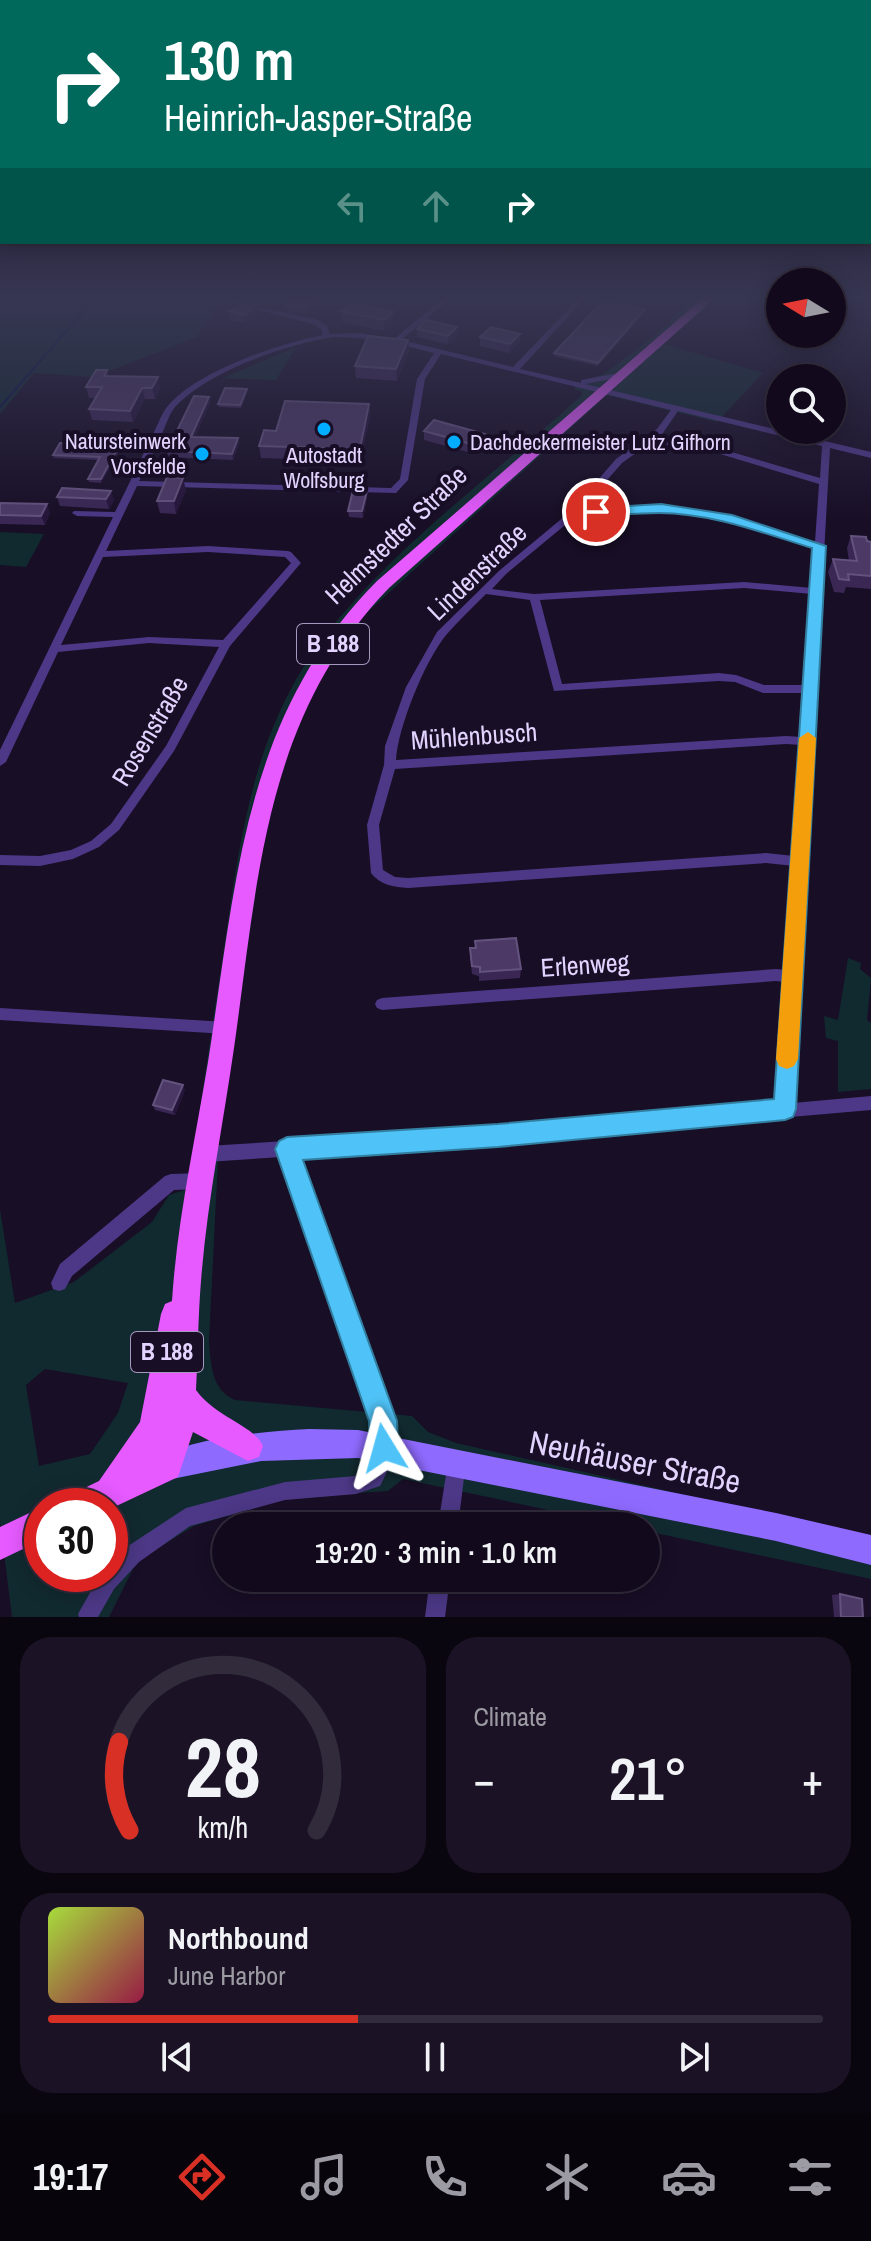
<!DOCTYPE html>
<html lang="en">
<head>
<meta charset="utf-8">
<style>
	body { margin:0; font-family:"Archivo Narrow",sans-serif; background:#1b1325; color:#f1f3f6; height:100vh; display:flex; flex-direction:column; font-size:30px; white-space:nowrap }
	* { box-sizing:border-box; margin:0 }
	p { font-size:26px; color:#9c9aa3 }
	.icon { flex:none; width:44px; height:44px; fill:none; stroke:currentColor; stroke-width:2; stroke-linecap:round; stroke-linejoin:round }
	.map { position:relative; height:1617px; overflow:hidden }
	.drawer { display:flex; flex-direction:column; gap:20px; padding:20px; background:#0a060f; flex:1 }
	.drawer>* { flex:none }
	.hud { position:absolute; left:0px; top:0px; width:872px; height:244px; box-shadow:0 4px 20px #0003,0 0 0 2px #312b3b; background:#00695c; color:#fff; overflow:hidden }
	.needle { width:52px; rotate:280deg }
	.tools { position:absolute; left:766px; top:268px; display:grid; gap:16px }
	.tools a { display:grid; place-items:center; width:80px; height:80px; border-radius:50%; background:#120a1c; box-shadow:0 4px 20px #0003,0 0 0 2px #312b3b; font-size:40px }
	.speed { position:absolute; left:24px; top:1488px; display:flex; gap:16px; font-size:40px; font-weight:700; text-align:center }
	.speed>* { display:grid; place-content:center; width:104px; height:104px; border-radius:50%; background:#120a1c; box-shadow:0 4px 20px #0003,0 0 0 2px #312b3b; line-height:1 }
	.speed .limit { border:12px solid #d22; background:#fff; color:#111 }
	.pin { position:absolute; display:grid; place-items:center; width:68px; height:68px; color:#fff; margin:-34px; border:4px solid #fff; border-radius:50%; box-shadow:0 2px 8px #0007 }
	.me { position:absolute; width:88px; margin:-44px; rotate:352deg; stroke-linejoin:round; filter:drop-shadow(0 0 6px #0008) }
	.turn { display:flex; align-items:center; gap:28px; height:168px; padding:0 32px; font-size:36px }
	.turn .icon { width:104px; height:104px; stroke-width:2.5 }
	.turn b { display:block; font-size:56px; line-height:68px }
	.lanes { display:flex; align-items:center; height:76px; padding:0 32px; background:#0003; justify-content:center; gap:40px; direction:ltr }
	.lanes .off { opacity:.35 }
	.big { font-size:60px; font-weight:600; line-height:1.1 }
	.drawer .tile { flex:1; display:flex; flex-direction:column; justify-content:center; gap:12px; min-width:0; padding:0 28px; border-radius:32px; background:#1b1325 }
	.drawer .dial { align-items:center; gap:0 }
	.dial svg { height:208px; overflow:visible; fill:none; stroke:#312b3b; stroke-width:7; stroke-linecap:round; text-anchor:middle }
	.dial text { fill:#f1f3f6; stroke:none }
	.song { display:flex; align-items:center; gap:24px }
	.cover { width:96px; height:96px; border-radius:12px; background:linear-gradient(135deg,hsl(80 70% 55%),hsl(340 70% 35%)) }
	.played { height:8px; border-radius:4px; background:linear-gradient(90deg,#d93025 40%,#312b3b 40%) }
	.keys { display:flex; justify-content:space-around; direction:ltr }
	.heat { display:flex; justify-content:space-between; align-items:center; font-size:44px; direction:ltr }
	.drawer .tiles { flex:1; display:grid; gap:20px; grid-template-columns:1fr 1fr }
	.tile:last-child { grid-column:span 2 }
	.trip { position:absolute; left:212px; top:1512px; width:448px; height:80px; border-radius:40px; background:#120a1c; box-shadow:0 4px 20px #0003,0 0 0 2px #312b3b; font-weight:600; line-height:80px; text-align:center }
	.tabs { display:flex; height:128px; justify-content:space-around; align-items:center; background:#07040b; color:#9c9aa3 }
	.tabs .icon { width:56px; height:56px }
	.tabs .current { color:#d93025 }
	.tabs b { font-size:36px; color:#f1f3f6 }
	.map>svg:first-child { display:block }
	.green { fill:#112a30; fill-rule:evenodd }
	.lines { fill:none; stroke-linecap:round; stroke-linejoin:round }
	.stream { stroke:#091144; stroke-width:2 }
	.minor { fill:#4c3886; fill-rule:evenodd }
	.secondary { fill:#8f6aff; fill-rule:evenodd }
	.primary { fill:#e65aff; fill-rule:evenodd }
	.wall { fill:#3a2754 }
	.shaded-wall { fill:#25153a }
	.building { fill:#4c3966; stroke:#63527e; stroke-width:2 }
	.route { fill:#4fc3f7; stroke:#337fa1; stroke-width:2 }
	.slow { fill:#f59e0b }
	.poi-dot { fill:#00adfe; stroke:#180e26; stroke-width:3 }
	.labels { text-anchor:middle; stroke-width:8; stroke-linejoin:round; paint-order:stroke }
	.far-poi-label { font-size:22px; fill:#e2d3ff; stroke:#180e26; text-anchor:end }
	.shield { fill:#180e26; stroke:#a598be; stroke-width:2 }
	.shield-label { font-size:24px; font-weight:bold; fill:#e2d3ff }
	.street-label { font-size:26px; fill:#e2d3ff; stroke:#180e26 }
	.near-street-label { font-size:32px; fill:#e2d3ff; stroke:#180e26 }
</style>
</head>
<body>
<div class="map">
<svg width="871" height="1617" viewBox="0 0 871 1617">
	<rect width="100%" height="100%" fill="#180e26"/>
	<path class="green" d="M0,298H221L197,337L93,377L34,373L0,414Z
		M689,298H716L664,344L763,373L717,422L607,395L361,618L333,656L292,731L265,830L219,1139L209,1341C211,1364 211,1390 235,1400L412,1416L428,1432L456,1443L871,1537V1579L646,1531V1526H623L403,1479L388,1491L287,1498L194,1526L137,1561L109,1617H12L0,1520V1210L15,1303L74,1282L152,1222L169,1195L188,1189C200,1111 211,1033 223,955C242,828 253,720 340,617C410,534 501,469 581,396L582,392L574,389C586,374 593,382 606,372C631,354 674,324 689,298ZM45,1369L128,1383L118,1413L90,1454L39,1466L26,1385ZM42,1506H110V1574H42Z
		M296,347L276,380L223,378Z
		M0,532L44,534L26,567L0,565Z
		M848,958L861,963L860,969L871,978L867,1020L871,1023V1089L838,1092V1041L826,1038L824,1016L838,1020Z"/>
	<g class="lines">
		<path class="stream" d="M0,407L95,298"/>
		<path class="minor" d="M218,298L318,320L327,326L330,334L359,333L394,339L444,298H451L401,340L513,367L579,298H585L520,369L581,383V380L618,373H621V377L585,384L871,452V458L830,448L793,1103L871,1096V1110L525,1140L297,1156L392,1421L390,1466L380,1486L356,1494L285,1500L190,1526L139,1562L114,1589L98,1617H79L78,1614L100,1575L110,1574V1564L125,1548L186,1508L285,1482L356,1476L367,1472L372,1464L374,1421L282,1157L207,1162L202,1159L199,1154L202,1149L207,1146L525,1126L778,1104L786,982L776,981L382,1010L377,1008L375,1004L377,1000L382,998L776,969L787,970L794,866L766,863L408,888C394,887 380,885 371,873L367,825L384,765L385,746L406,687L437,632L500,570L571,511L616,459L657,429L671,410L441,354L425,379L408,480L396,493L137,486L106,551L208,546L288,551L291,552L301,563L230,646L174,751L119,830L99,847L73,859L40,866L0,865V855L40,856L71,850L91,841L111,824L166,746L219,647L149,643L58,652L6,762L0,766V750L113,517L77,516L72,513L74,511L115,512C127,488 138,465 150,440C156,430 160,416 167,407C194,372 280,343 323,335L321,329L313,324L218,300ZM334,337L378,339L434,353L417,379L400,479L391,488L139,481C148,464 156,447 164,429C167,422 170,413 175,407C208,371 287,344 334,337ZM678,411L822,446L820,478L718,448L653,440L663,433ZM647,445L717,453L819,484L815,542C772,528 728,513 682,508C648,504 615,508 581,510L622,463ZM650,511C708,514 761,531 815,548L812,588L744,582L534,594L492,589L506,574L576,516ZM208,552L285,557L291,563L223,640L149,637L61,645L103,557ZM744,588L812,594L806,685H764L736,675L719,673L562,684L540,600ZM486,594L530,600L554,691L719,681L735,682L763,693H805L802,737L786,736L396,760C398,727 425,660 447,634C459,620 473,607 486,594ZM786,744L802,745L794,856L766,853L408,878L395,877L383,870L379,825L395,769Z
			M0,1008L226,1022L231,1023L233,1028L231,1033L226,1034L0,1020Z
			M202,1173L208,1175L210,1181L208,1187L202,1189L174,1190L72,1276L65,1289L59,1291L53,1289L51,1283L60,1264L165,1176L171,1174Z
			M457,1453L464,1455L466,1462L458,1526H438L448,1462L450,1455Z
			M430,1578H450L445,1617H425Z"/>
		<path class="secondary" d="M309,1429L358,1430L776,1513L871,1535V1565L776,1541L358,1458L261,1461L167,1480L157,1476L153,1466L157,1456C204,1437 259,1432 309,1429Z"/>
		<path class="primary" d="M703,298H715L389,588C264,717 258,880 234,1048C223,1125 207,1203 201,1281C198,1317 198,1354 196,1390C215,1417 255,1426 263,1446L259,1457L248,1461L193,1432L178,1477L110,1509V1506H65L70,1495L99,1481L140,1422L161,1314L165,1304L172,1301C177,1221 195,1141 208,1062C236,884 243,716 377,581Z
			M42,1507V1540L0,1560V1527Z"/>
	</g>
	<path class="wall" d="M284,298H322V304L304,314L284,310Z
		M258,305L259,313L245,323L230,320L229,311Z
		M645,309V312L598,366L554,356V353Z
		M341,311L393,312V323L384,331L342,322Z
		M417,329L457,336L448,344L417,337Z
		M480,337L520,342L509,353L480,346Z
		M408,340L409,351L397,381L356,378L355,366Z
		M107,370L109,376L158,377L160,388L155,399H145L133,422L92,420L89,409L96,398H89L86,387Z
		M247,389V392L241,408L219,407L218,404Z
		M209,397L210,403L195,437L238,438L239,444L233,460L168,457L167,451Z
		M369,404L370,416L360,461L261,458L259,446L276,431Z
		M424,431L485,443L475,454L424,440Z
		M120,449L101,483L89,482L88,479L98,460L54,458L53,455Z
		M186,490L176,514L160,513L157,501Z
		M367,491V497L363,518L349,517L348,511Z
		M57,497L114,500L109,509L60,506Z
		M0,503L50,513L45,525L0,524Z
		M851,536L871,542V589L846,587L844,593L834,592L828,572L833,559L849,561L847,548Z
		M475,941L521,969L520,978L479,981V976L472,974L470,956V948H475Z
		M185,1090L175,1115L155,1110L153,1105Z
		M840,1594L863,1617H834L832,1595Z"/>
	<path class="shaded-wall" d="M322,298V304L304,314V308Z
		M258,305L259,313L245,323L244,315Z
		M645,309V312L598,366V363Z
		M393,312V323L384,331V320Z
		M457,327V336L448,344V336Z
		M520,334V342L509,353L510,344Z
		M408,340L409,351L397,381L396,369Z
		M158,377L160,388L155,399L152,388Z
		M142,388L145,399L133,422L130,411Z
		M209,397L210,403L192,443L191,437Z
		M369,404L370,416L360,461V449Z
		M485,434V443L475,454V445Z
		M238,438L239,444L233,460L232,454Z
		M119,446L120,449L101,483V479Z
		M183,478L186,490L176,514L174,501Z
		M111,491L114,500L109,509L106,499Z
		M367,491V497L363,518L362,511Z
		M47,504L50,513L45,525L41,516Z
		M183,1085L185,1090L175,1115L172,1110Z"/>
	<path class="building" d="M284,298H322L304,308L284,304Z
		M604,300L645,309L598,363L554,353Z
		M249,303L258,305L244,315L229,311Z
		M352,303L393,312L384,320L341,311Z
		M426,320L457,327L448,336L417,329Z
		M491,327L520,334L510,344L480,337Z
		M368,336L408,340L396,369L355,366Z
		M96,370H107L104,376L158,377L152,388H142L130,411L89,409L102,387H86Z
		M225,388L247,389L240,405L218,404Z
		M194,396L209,397L191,437L238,438L232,454L167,451Z
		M285,401L369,404L360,449L259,446L264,430L276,431Z
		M434,420L485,434L475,445L424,431Z
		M60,443L119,446L101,479H88L100,457L53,455Z
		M167,477L183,478L174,501H157Z
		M62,488L111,491L106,499L57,497Z
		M353,490L367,491L362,511H348Z
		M0,503L47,504L41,516L0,515Z
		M851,536L866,537L867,541L871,542V576L848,574L849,580L839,579L833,559L857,561Z
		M516,938L521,969L480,972V967L472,966L470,948H476L475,941Z
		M163,1080L183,1085L172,1110L153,1105Z
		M840,1594L862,1599L863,1617H841Z"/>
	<linearGradient id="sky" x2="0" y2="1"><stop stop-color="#0d0815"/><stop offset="0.57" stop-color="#373652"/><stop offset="1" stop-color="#373652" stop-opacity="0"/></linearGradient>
	<rect width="871" height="524" fill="url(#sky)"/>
	<path class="route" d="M661,504L732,515L826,546L796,1109L793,1117L785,1120L498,1147L303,1160L397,1421L398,1448L394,1458L384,1462L374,1458L370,1448L369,1421L275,1149L279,1141L287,1137L498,1124L774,1099L812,548C763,533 711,513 659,513C638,513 617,515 596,516L590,512L596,508Z"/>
	<path class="slow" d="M808,732L816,738L798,1059L794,1066L787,1069L779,1066L776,1059L799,738Z"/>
	<g class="poi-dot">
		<circle cx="324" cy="429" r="8"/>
		<circle cx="454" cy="442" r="8"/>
		<circle cx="202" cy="454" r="8"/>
	</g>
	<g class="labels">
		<g class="far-poi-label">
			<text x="186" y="449">Natursteinwerk<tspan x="186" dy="25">Vorsfelde</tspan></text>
			<text x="470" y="450" text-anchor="start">Dachdeckermeister Lutz Gifhorn</text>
			<text x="324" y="463" text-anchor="middle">Autostadt<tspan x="324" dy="25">Wolfsburg</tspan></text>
		</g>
		<g class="shield">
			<rect x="297" y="624" width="72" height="40" rx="6"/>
			<rect x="131" y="1332" width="72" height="40" rx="6"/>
		</g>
		<g class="shield-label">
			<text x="333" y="652">B 188</text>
			<text x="167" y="1360">B 188</text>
		</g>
		<g class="street-label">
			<text transform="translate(396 535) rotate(-44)" y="9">Helmstedter Straße</text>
			<text transform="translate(477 572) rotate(-44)" y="9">Lindenstraße</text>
			<text transform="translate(150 731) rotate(-59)" y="9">Rosenstraße</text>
			<text transform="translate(474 736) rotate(-4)" y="9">Mühlenbusch</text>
			<text transform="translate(585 965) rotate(-4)" y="9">Erlenweg</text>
		</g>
		<g class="near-street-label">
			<text transform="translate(635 1462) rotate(11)" y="11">Neuhäuser Straße</text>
		</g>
	</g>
</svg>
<div class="tools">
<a><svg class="needle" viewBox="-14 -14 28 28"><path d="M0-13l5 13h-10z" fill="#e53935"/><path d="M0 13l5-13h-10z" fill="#9c9aa3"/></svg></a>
<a><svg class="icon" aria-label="search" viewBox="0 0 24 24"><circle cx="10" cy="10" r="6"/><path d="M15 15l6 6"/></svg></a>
</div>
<div class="speed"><div class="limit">30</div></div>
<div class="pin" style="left:596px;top:512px;background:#d93025"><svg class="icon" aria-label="arrive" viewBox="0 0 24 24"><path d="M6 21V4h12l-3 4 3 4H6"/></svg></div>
<svg class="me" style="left:384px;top:1448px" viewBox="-20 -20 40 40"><path d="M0-17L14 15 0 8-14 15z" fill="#4fc3f7" stroke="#fff" stroke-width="4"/></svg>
<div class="trip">19:20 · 3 min · 1.0 km</div>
<div class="hud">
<div class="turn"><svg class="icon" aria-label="right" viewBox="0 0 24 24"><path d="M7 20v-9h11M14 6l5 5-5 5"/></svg><div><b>130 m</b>Heinrich-Jasper-Straße</div></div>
<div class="lanes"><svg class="icon off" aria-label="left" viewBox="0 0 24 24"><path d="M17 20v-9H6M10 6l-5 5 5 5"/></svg><svg class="icon off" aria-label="ahead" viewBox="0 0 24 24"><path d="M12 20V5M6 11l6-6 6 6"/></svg><svg class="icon" aria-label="right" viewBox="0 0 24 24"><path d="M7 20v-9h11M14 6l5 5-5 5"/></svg></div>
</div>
</div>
<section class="drawer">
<div class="tiles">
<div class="tile dial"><svg viewBox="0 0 100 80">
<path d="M14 69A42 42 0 1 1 86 69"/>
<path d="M14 69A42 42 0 0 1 10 35" stroke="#d93025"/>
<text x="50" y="56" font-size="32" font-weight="700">28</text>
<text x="50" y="72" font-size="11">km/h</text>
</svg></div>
<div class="tile"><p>Climate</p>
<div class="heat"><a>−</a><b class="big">21°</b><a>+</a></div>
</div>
<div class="tile">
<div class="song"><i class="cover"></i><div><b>Northbound</b><p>June Harbor</p></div></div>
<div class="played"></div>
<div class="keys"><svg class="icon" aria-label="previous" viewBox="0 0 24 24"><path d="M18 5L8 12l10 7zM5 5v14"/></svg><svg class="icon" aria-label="pause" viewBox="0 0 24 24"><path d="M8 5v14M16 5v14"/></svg><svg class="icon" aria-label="next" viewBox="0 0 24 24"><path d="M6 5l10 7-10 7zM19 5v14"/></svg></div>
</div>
</div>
</section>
<nav class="tabs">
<b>19:17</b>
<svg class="icon current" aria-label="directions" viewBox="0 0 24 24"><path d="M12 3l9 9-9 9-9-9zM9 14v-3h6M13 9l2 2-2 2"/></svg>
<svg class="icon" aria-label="music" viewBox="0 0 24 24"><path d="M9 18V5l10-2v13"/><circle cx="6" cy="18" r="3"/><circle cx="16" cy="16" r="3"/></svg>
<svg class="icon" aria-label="phone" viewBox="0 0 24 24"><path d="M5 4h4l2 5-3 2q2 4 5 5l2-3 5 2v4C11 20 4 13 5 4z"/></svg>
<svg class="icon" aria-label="climate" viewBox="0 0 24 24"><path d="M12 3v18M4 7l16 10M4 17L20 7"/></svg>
<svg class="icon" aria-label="car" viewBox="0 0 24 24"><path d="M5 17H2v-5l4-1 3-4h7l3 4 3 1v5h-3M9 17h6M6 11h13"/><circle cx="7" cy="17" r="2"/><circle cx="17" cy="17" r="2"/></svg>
<svg class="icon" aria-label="filters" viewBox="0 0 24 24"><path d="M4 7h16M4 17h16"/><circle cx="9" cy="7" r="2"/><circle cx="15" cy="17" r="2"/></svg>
</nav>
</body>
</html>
